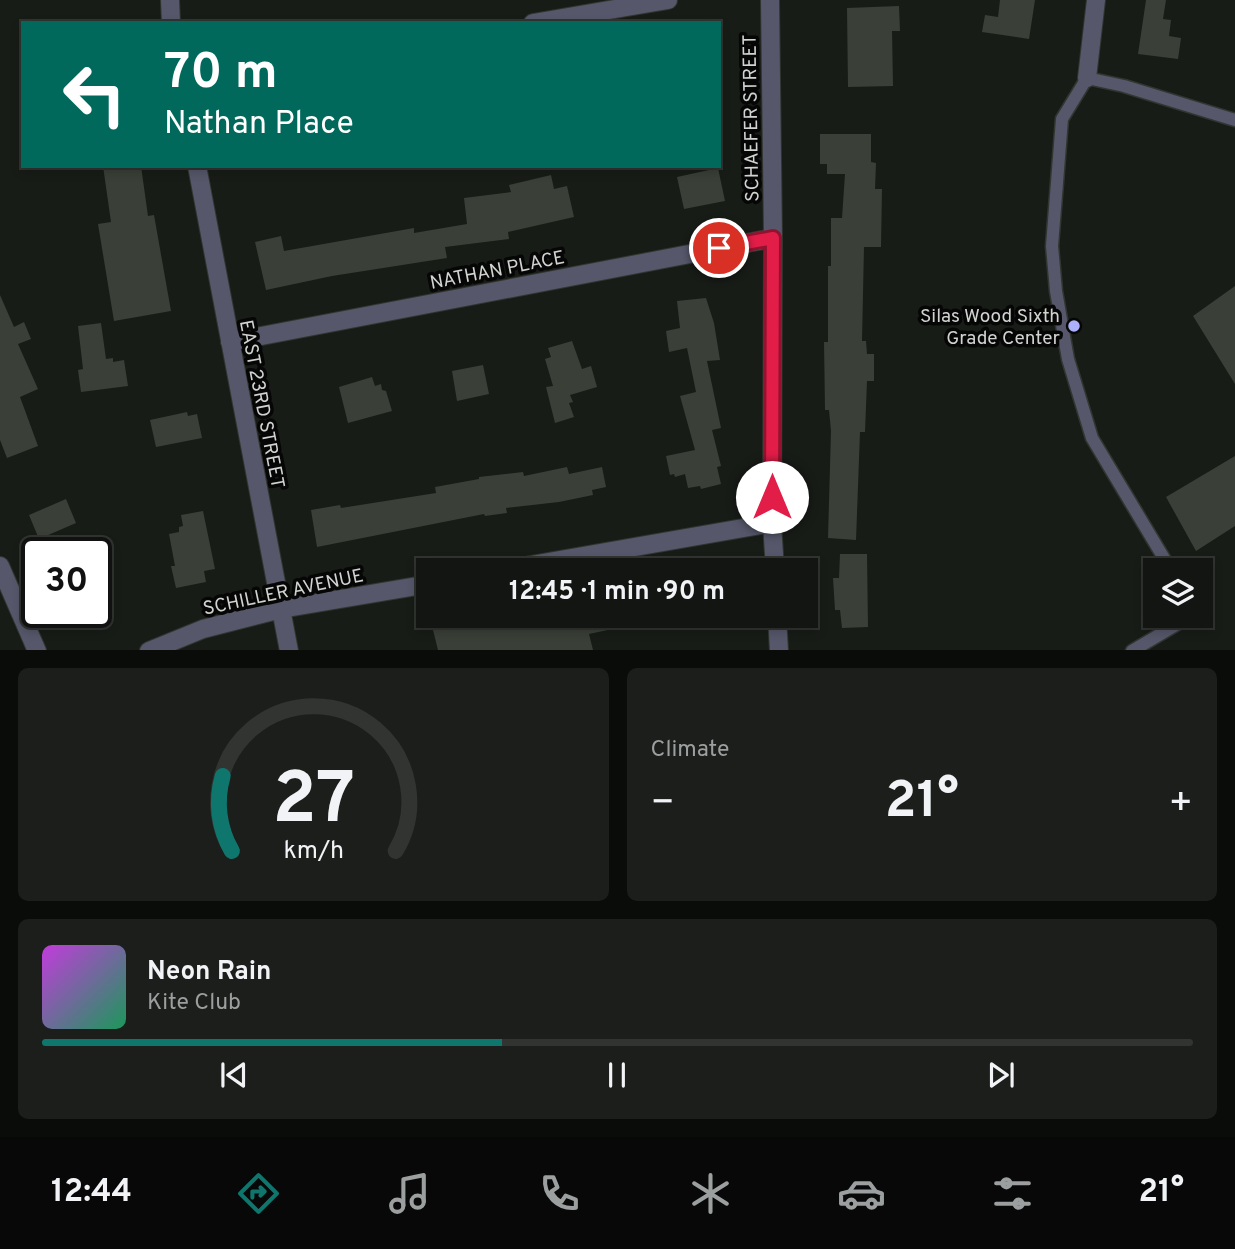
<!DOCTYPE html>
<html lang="en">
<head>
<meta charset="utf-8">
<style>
	body { margin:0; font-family:Overpass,sans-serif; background:#1b1e1a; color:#f1f3f6; height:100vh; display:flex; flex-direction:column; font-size:26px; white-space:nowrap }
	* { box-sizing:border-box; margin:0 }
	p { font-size:23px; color:#9c9f9f }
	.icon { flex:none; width:38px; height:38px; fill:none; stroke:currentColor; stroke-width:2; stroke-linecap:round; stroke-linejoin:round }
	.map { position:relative; height:650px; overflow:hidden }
	.details { display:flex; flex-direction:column; gap:18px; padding:18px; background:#0a0c09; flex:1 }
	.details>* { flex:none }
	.top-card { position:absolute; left:21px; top:21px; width:700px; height:147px; border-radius:0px; box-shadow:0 4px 10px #0003,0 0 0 2px #313431; background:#00695c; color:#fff; overflow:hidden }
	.fabs { position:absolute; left:1143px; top:558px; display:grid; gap:14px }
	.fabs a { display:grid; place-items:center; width:70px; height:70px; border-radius:0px; background:#121511; box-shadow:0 4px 10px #0003,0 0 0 2px #313431; font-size:35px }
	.speed { position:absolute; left:21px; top:537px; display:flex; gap:14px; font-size:35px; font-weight:700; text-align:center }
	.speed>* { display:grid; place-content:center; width:91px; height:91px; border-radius:50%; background:#121511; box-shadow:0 4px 10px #0003,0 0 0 2px #313431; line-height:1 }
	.speed .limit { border:4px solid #111; border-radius:10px; background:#fff; color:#111 }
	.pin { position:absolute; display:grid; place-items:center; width:60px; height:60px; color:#fff; margin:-30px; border:4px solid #fff; border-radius:50%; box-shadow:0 2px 7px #0007 }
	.me { position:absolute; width:77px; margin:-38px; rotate:0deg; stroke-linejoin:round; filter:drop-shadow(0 0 5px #0008) }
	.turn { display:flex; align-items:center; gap:24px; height:147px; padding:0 28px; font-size:32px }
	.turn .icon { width:91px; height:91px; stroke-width:2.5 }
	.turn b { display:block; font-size:49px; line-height:60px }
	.big { font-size:52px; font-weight:700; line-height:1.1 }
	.details .card { flex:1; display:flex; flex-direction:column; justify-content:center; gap:10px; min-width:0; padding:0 24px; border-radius:10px; background:#1b1e1a }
	.details .dial { align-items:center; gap:0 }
	.dial svg { height:182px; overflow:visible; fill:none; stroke:#313431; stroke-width:7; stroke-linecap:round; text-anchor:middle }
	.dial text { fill:#f1f3f6; stroke:none }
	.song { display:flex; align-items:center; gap:21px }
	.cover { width:84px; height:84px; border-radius:10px; background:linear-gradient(135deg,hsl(290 70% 55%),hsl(150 70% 35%)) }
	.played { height:7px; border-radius:4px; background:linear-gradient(90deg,#0f766e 40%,#313431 40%) }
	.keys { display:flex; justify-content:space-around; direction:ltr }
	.heat { display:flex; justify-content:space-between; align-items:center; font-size:38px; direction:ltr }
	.details .tiles { flex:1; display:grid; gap:18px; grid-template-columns:1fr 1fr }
	.card:last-child { grid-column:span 2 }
	.trip { position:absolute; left:416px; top:558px; width:402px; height:70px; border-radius:0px; background:#121511; box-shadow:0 4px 10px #0003,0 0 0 2px #313431; font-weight:700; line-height:70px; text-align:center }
	.tabs { display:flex; height:112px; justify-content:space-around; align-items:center; background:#070807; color:#9c9f9f }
	.tabs .icon { width:49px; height:49px }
	.tabs .current { color:#0f766e }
	.tabs b { font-size:32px; color:#f1f3f6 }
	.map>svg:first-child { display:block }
	.building { fill:#3a3f38 }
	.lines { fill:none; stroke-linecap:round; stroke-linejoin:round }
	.service-casing { stroke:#323631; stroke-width:15 }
	.minor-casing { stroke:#323631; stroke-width:20 }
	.service { stroke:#56576a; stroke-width:12 }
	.minor { stroke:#56576a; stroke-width:18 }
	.route-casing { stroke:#92132f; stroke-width:18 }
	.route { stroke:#e11d48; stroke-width:12 }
	.poi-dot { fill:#acaffb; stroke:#050605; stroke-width:2.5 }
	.labels { text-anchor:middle; stroke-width:7; stroke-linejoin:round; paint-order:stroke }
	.street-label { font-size:19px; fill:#d0d3cf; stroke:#050605 }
	.poi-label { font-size:19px; fill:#d0d3cf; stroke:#050605; text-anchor:end }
</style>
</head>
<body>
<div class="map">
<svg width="1235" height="651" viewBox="0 0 1235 651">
	<rect width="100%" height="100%" fill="#181c17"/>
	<path class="building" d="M1000,0H1035L1029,39L982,32L985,15L998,17Z
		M1146,0H1166L1163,19L1171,20L1169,36L1181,38L1178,59L1138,54Z
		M899,6L900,31H892L893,86L848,87L847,8Z
		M820,134H871V162L876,163L875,189H882L881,247H864L862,341H866L867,354H874V381H867L865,432H860L856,540L828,538L831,431L829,410H825L824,342H828V266H831V218H842L845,174H827V164H820Z
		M103,166H141L148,216L154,215L171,311L114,321L98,224L111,222Z
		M718,168L725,201L684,209L677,177Z
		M551,175L554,189L567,186L574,217L508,232L509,239L445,247L447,258L332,276L266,290L255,242L281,236L284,251L414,228V233L467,224L464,198L511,192L509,185Z
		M1235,286V384L1193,316Z
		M0,295L14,327L24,322L31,339L18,344L38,389L20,397L38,446L7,458L0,440Z
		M706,298L714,323L720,360L707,361L721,428L712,430L721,466L717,467L721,484L701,489L700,486L688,488L685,474L675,477L674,474L670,475L666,456L695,450L680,396L696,392L687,348L669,352L666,331L680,328L677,301Z
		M101,323L106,359L113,358V362L124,360L128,386L81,392L78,370L83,369L78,326Z
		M572,341L582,369L591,366L597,387L570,395L573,402L569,403L574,417L555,423L546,387L553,386L545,359L551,357L548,348Z
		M483,365L489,394L457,401L452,371Z
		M372,377L375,386L381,384L382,390L386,391L392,411L348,423L339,387Z
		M187,412L188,416L197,414L202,438L156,447L150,420Z
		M1235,456V526L1196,551L1166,497Z
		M567,467L569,474L602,467L606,487L592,490L593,495L559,502L506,508L507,513L485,516L484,514L317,547L311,510L340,505L341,508L436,493L435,487L479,479V477L523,472L524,476Z
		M66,499L76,523L39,539L29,515Z
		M203,511L215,569L204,571L206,582L176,588L171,566H175L169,534L179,532V527L183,526L181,515Z
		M840,554H867L868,627L842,628L840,610H835L833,578H839Z
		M579,616H635L636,624L589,634L593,650H438L433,630L464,623L466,630L533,618L534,626Z"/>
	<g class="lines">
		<g class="service-casing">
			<path id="service" d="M1171,570L1092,438L1068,359L1056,291L1052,246L1062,119L1087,78L1124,86L1235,120
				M1132,651L1191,616"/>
		</g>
		<g class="minor-casing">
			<path id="minor" d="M170,0L171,23
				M770,0L773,238L772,523L775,570
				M533,23L668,0
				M1087,78L1096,0
				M197,166L289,651
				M230,342L773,238
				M0,566L37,651
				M503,570L772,523
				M777,616L779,651
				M149,651L203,629L281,609L429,584"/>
		</g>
		<use href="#service" class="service"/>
		<use href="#minor" class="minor"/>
	</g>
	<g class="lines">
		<g class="route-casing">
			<path id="route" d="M719,248L773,238L772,497"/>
		</g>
		<use href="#route" class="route"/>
	</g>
	<circle class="poi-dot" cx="1074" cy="326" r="7"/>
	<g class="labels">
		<g class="street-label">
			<text transform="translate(750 118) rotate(-91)" y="7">SCHAEFER STREET</text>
			<text transform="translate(497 269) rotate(-11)" y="7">NATHAN PLACE</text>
			<text transform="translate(263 404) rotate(79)" y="7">EAST 23RD STREET</text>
			<text transform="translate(283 591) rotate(-12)" y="7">SCHILLER AVENUE</text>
		</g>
		<g class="poi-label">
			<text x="1060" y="322">Silas Wood Sixth<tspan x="1060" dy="22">Grade Center</tspan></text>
		</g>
	</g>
</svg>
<div class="fabs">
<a><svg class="icon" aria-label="layers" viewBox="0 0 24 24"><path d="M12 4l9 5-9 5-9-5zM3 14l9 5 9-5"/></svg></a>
</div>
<div class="speed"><div class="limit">30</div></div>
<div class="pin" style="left:719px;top:248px;background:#d93025"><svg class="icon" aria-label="arrive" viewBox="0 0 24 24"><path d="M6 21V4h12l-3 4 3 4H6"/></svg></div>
<svg class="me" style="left:772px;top:497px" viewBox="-20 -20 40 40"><circle r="19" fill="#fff"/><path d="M0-13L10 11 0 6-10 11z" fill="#e11d48"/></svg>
<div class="trip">12:45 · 1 min · 90 m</div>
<div class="top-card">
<div class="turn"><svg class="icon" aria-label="left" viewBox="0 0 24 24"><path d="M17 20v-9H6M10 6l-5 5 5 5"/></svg><div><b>70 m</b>Nathan Place</div></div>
</div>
</div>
<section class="details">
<div class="tiles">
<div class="card dial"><svg viewBox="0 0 100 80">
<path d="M14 69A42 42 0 1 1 86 69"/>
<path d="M14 69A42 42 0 0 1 10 36" stroke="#0f766e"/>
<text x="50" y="56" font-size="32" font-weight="700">27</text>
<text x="50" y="72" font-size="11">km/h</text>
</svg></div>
<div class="card"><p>Climate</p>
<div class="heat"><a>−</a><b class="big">21°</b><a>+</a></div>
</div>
<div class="card">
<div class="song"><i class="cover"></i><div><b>Neon Rain</b><p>Kite Club</p></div></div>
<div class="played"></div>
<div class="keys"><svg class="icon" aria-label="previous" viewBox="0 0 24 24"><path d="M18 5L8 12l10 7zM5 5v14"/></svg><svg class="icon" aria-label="pause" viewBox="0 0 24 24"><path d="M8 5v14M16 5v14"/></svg><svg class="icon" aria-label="next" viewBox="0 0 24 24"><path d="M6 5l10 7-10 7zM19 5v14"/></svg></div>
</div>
</div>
</section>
<nav class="tabs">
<b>12:44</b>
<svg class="icon current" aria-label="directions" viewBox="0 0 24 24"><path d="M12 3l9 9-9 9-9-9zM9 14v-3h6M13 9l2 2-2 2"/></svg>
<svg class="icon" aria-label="music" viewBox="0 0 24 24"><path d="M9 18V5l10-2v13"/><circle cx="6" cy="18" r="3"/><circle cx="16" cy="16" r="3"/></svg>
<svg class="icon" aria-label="phone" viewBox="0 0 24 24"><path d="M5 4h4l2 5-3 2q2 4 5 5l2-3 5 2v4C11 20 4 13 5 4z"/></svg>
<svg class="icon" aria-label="climate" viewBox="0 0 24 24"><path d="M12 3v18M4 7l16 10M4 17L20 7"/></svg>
<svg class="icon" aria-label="car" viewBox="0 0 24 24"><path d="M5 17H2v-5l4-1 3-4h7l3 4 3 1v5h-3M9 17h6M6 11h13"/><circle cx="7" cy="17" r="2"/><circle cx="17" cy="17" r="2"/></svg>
<svg class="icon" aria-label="filters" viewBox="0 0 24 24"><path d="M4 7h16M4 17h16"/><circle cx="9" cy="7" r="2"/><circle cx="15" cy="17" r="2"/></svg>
<b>21°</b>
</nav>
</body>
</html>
